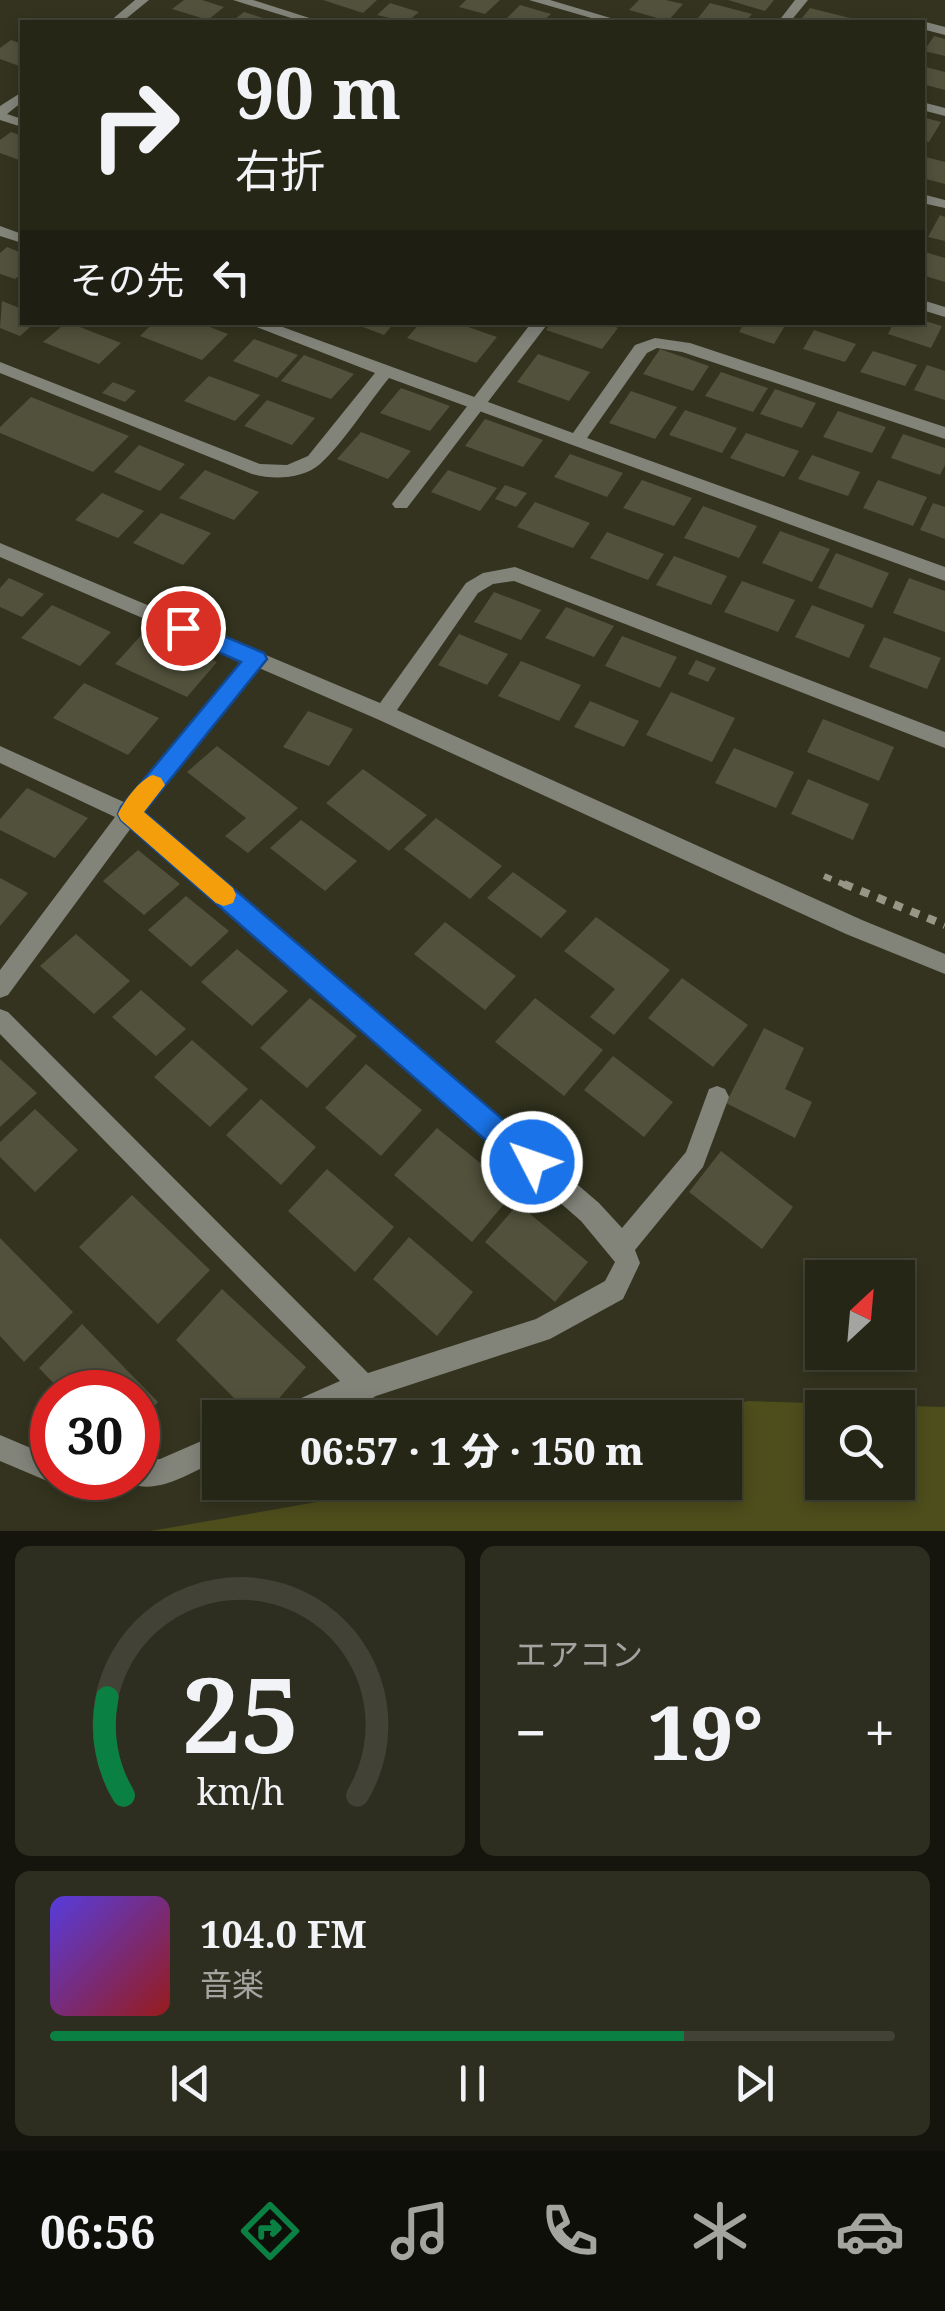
<!DOCTYPE html>
<html lang="ja">
<head>
<meta charset="utf-8">
<style>
	body { margin:0; font-family:"Noto Serif","Noto Sans JP",serif; background:#2e2e20; color:#f1f3f6; height:100vh; display:flex; flex-direction:column; font-size:38px; white-space:nowrap }
	* { box-sizing:border-box; margin:0 }
	p { font-size:32px; color:#a4a5a1 }
	.icon { flex:none; width:55px; height:55px; fill:none; stroke:currentColor; stroke-width:2; stroke-linecap:round; stroke-linejoin:round }
	.map { position:relative; height:1531px; overflow:hidden }
	.panel { display:flex; flex-direction:column; gap:15px; padding:15px; background:#15150d; flex:1 }
	.panel>* { flex:none }
	.hud { position:absolute; left:20px; top:20px; width:905px; height:305px; border-radius:0px; box-shadow:0 5px 15px #0003,0 0 0 2px #424336; background:#262617; color:#f1f3f6; overflow:hidden }
	.needle { width:65px; rotate:26deg }
	.buttons { position:absolute; left:805px; top:1260px; display:grid; gap:20px }
	.buttons a { display:grid; place-items:center; width:110px; height:110px; border-radius:0px; background:#262617; box-shadow:0 5px 15px #0003,0 0 0 2px #424336; font-size:50px }
	.speed { position:absolute; left:30px; top:1370px; display:flex; gap:20px; font-size:50px; font-weight:700; text-align:center }
	.speed>* { display:grid; place-content:center; width:130px; height:130px; border-radius:50%; background:#262617; box-shadow:0 5px 15px #0003,0 0 0 2px #424336; line-height:1 }
	.speed .limit { border:15px solid #d22; background:#fff; color:#111 }
	.pin { position:absolute; display:grid; place-items:center; width:85px; height:85px; color:#fff; margin:-42px; border:5px solid #fff; border-radius:50%; box-shadow:0 2px 10px #0007 }
	.me { position:absolute; width:110px; margin:-55px; rotate:311deg; stroke-linejoin:round; filter:drop-shadow(0 0 8px #0008) }
	.turn { display:flex; align-items:center; gap:35px; height:210px; padding:0 50px; font-size:45px }
	.turn .icon { width:130px; height:130px; stroke-width:2.5 }
	.turn b { display:block; font-size:70px; line-height:85px }
	.then { display:flex; align-items:center; height:95px; padding:0 50px; background:#0003; gap:20px; font-size:38px }
	.big { font-size:75px; font-weight:800; line-height:1.1 }
	.panel .tile { flex:1; display:flex; flex-direction:column; justify-content:center; gap:15px; min-width:0; padding:0 35px; border-radius:15px; background:#2e2e20 }
	.panel .dial { align-items:center; gap:0 }
	.dial svg { height:260px; overflow:visible; fill:none; stroke:#424336; stroke-width:7; stroke-linecap:round; text-anchor:middle }
	.dial text { fill:#f1f3f6; stroke:none }
	.song { display:flex; align-items:center; gap:30px }
	.cover { width:120px; height:120px; border-radius:15px; background:linear-gradient(135deg,hsl(250 70% 55%),hsl(0 70% 35%)) }
	.played { height:10px; border-radius:5px; background:linear-gradient(90deg,#0b8043 75%,#424336 75%) }
	.keys { display:flex; justify-content:space-around; direction:ltr }
	.heat { display:flex; justify-content:space-between; align-items:center; font-size:55px; direction:ltr }
	.panel .tiles { flex:1; display:grid; gap:15px; grid-template-columns:1fr 1fr }
	.tile:last-child { grid-column:span 2 }
	.trip { position:absolute; left:202px; top:1400px; width:540px; height:100px; border-radius:0px; background:#262617; box-shadow:0 5px 15px #0003,0 0 0 2px #424336; font-weight:800; line-height:100px; text-align:center }
	.tabs { display:flex; height:160px; justify-content:space-around; align-items:center; background:#0f0f09; color:#a4a5a1 }
	.tabs .icon { width:70px; height:70px }
	.tabs .active { color:#0b8043 }
	.tabs b { font-size:45px; color:#f1f3f6 }
	.map>svg:first-child { display:block }
	.green { fill:#4e4d1c; fill-rule:evenodd }
	.building { fill:#51513c }
	.lines { fill:none; stroke-linecap:round; stroke-linejoin:round }
	.path-far1 { stroke:#979787; stroke-width:6; stroke-dasharray:8 8; stroke-linecap:butt }
	.path { stroke:#979787; stroke-width:8; stroke-dasharray:9 9; stroke-linecap:butt }
	.pedestrian { fill:#828379; fill-rule:evenodd }
	.minor { fill:#828379; fill-rule:evenodd }
	.route { fill:#1a73e8; stroke:#114b97; stroke-width:2.5 }
	.slow { fill:#f59e0b }
</style>
</head>
<body>
<div class="map">
<svg width="945" height="1531" viewBox="0 0 945 1531">
	<rect width="100%" height="100%" fill="#33331f"/>
	<path class="green" d="M748,1401L945,1407V1531H151L317,1502L401,1483L725,1482V1418L679,1417ZM822,1408H898V1482H822Z"/>
	<path class="building" d="M184,0H202L224,7L208,20L172,9Z
		M323,0H377L363,13Z
		M466,0H500L485,14L459,7Z
		M639,0H666L683,4L668,21L629,10Z
		M728,0H774L765,11Z
		M390,3L419,12L407,22L377,15Z
		M710,3L752,14L745,22L698,18Z
		M520,5L551,14L542,22L506,19Z
		M810,8L862,21V22H799Z
		M244,12L276,22H231Z
		M934,36L945,39V56L924,51Z
		M11,40L22,44V67L0,59V48Z
		M922,66L945,72V90L922,84Z
		M922,117L941,122L929,142L922,141Z
		M11,132L22,136V161L0,153V140Z
		M922,156L945,162V184L922,178Z
		M940,215L945,217V241L928,237Z
		M7,247L22,253V273L15,279L0,274V253Z
		M925,252L945,258V282L922,275Z
		M2,301L22,309V322H36L20,336L0,328Z
		M922,320L942,326L931,348L888,334L894,322Z
		M67,322L121,343L99,364L43,342Z
		M154,322H197L228,334L202,360L140,336Z
		M350,322H395L384,335Z
		M421,322H454L497,337L476,363L407,338Z
		M552,322H603L618,328L602,349L546,330Z
		M745,322H781L786,324L774,344L739,332Z
		M814,330L856,344L845,362L803,349Z
		M254,339L298,355L277,378L233,361Z
		M660,349L709,366L693,391L643,374Z
		M873,351L917,365L905,386L860,372Z
		M538,354L590,372L569,401L517,382Z
		M304,355L354,374L331,399L281,381Z
		M927,365L945,371V400L914,390Z
		M721,372L768,388L753,412L705,396Z
		M209,376L260,395L235,421L184,401Z
		M113,382L136,391L125,402L102,393Z
		M401,388L450,406L430,431L380,413Z
		M775,389L816,403L802,428L760,414Z
		M631,391L677,407L655,439L609,423Z
		M31,397L129,436L93,472L0,433V427Z
		M267,400L315,418L292,445L244,426Z
		M685,410L737,428L722,453L669,435Z
		M838,411L886,427L872,453L823,437Z
		M485,419L543,440L523,467L465,446Z
		M361,432L411,451L388,479L337,459Z
		M746,433L799,451L784,477L730,458Z
		M903,434L945,448V465L940,475L891,458Z
		M139,445L185,464L160,491L114,472Z
		M570,454L623,473L607,497L554,477Z
		M812,455L860,472L848,496L798,479Z
		M205,470L259,492L234,520L179,498Z
		M448,470L497,488L480,511L431,492Z
		M642,480L692,498L674,526L623,508Z
		M878,480L927,497L913,526L863,508Z
		M505,485L527,493L516,507L495,499Z
		M102,493L144,511L118,538L75,520Z
		M535,502L590,523L573,548L517,527Z
		M933,503L945,507V539L920,530Z
		M703,506L757,526L739,558L684,538Z
		M161,513L211,533L183,565L133,543Z
		M780,531L830,549L812,582L762,563Z
		M607,532L664,554L648,580L590,558Z
		M836,553L889,573L872,608L818,588Z
		M674,556L727,576L711,605L656,585Z
		M9,578L44,594L22,617L0,607V588Z
		M909,578L945,591V632L893,613Z
		M742,581L795,600L778,632L724,612Z
		M494,592L541,610L521,640L474,622Z
		M52,605L111,632L80,666L21,638Z
		M812,605L865,625L849,658L795,637Z
		M566,607L614,626L594,657L545,638Z
		M146,630L217,662L187,697L115,664Z
		M459,634L508,654L487,685L438,665Z
		M622,636L677,657L660,688L605,666Z
		M884,637L941,658L927,689L869,667Z
		M696,660L716,668L708,682L688,674Z
		M521,661L581,685L559,721L498,696Z
		M84,683L159,718L128,755L53,718Z
		M671,692L735,718L712,762L646,735Z
		M590,701L639,721L624,747L574,727Z
		M308,711L353,729L329,766L283,747Z
		M823,719L894,747L879,781L807,752Z
		M217,746L298,808L248,853L225,836L246,818L187,772Z
		M734,748L794,772L776,808L715,783Z
		M363,769L427,815L389,851L326,803Z
		M808,779L869,804L853,840L791,814Z
		M27,788L88,818L55,858L0,830V819Z
		M436,818L502,866L470,899L404,849Z
		M301,820L357,861L325,891L270,848Z
		M138,850L180,884L144,915L103,881Z
		M513,872L567,911L541,938L487,898Z
		M0,878L28,893L0,926Z
		M186,896L229,931L191,967L148,930Z
		M596,917L670,970L614,1035L590,1017L615,989L564,951Z
		M445,922L516,976L485,1010L414,954Z
		M76,934L130,981L94,1014L40,966Z
		M237,949L288,991L252,1026L201,982Z
		M682,978L748,1025L713,1067L648,1018Z
		M141,990L186,1029L156,1056L112,1017Z
		M310,998L357,1036L307,1088L260,1048Z
		M535,998L603,1050L564,1096L495,1042Z
		M764,1028L804,1048L785,1089L812,1102L795,1138L726,1103Z
		M192,1040L248,1089L210,1127L154,1077Z
		M613,1056L673,1102L644,1137L584,1090Z
		M0,1059L37,1093L0,1127Z
		M366,1064L422,1110L381,1156L325,1108Z
		M261,1099L316,1147L281,1185L226,1135Z
		M35,1109L78,1150L35,1192L0,1157V1142Z
		M437,1128L515,1191L472,1242L394,1175Z
		M721,1151L793,1207L762,1249L689,1192Z
		M327,1169L394,1227L355,1272L288,1211Z
		M132,1195L210,1270L158,1324L79,1247Z
		M518,1204L588,1262L555,1302L485,1242Z
		M409,1237L473,1292L437,1336L373,1279Z
		M0,1238L73,1312L24,1362L0,1336Z
		M222,1289L306,1367L262,1418H254L176,1340Z
		M82,1324L158,1402L138,1424V1392H62L39,1368Z"/>
	<g class="lines">
		<path class="path-far1" d="M824,876L850,887"/>
		<path class="path" d="M844,884L945,925"/>
		<path class="pedestrian" d="M795,0H808L790,22H778Z
			M532,322H549L407,508H395L392,504L395,500Z"/>
		<path class="minor" d="M135,0H149L122,22H109Z
			M233,0H253L322,22H304Z
			M529,0H550L624,22H605Z
			M885,18H909L915,22H879Z
			M922,21L945,27V35L922,29V22H917Z
			M22,92V102L7,114L22,119V127L0,120V106Z
			M922,102L945,108V116L922,110Z
			M922,194L945,200V208L922,203Z
			M0,226L22,234V243L0,236Z
			M922,300L945,307V317L922,310Z
			M244,322H269L573,433L635,345L655,338L690,343L945,427V439L682,352L657,348L647,353L587,438L945,567V581L389,378C370,401 341,446 320,464C303,479 273,480 252,474L0,373V362L260,464L287,465L308,456L375,373Z
			M0,543L380,703L466,583L483,573L515,567L945,732V748L514,581L493,584L478,593L397,710L862,920L945,954V974L846,934L377,719L259,668L142,813L599,1203L622,1228L686,1152L709,1089L717,1086L725,1089L729,1097L703,1167L635,1250L640,1263L623,1299L550,1339L376,1396L366,1402L362,1400L316,1418H272L276,1409L340,1381L0,1034V1009L8,1012L368,1373L536,1319L605,1281L615,1262L581,1221L131,828L8,995L0,998V970L115,817L0,763V746L126,803L243,661L0,557Z
			M220,1433V1459C193,1471 158,1496 129,1483L126,1478H138V1461L160,1459Z
			M0,1435L52,1457V1478L61,1479L52,1483L0,1461Z
			M77,1478H108L104,1487L95,1491L81,1487Z"/>
	</g>
	<path class="route" d="M183,619L264,653L267,659L144,812L542,1153L546,1162L542,1172L532,1175L522,1172L121,820L118,814L121,807L241,662L175,633L172,628Z"/>
	<path class="slow" d="M153,775L161,778L165,785L144,812L233,888L236,895L233,903L224,906L216,903L121,820L118,814C125,800 139,780 153,775Z"/>
</svg>
<div class="buttons">
<a><svg class="needle" viewBox="-14 -14 28 28"><path d="M0-13l5 13h-10z" fill="#e53935"/><path d="M0 13l5-13h-10z" fill="#a4a5a1"/></svg></a>
<a><svg class="icon" aria-label="search" viewBox="0 0 24 24"><circle cx="10" cy="10" r="6"/><path d="M15 15l6 6"/></svg></a>
</div>
<div class="speed"><div class="limit">30</div></div>
<div class="pin" style="left:183px;top:628px;background:#d93025"><svg class="icon" aria-label="arrive" viewBox="0 0 24 24"><path d="M6 21V4h12l-3 4 3 4H6"/></svg></div>
<svg class="me" style="left:532px;top:1162px" viewBox="-20 -20 40 40"><circle r="17" fill="#1a73e8" stroke="#fff" stroke-width="3"/><path d="M0-11L8 9 0 5-8 9z" fill="#fff"/></svg>
<div class="trip">06:57 · 1 分 · 150 m</div>
<div class="hud">
<div class="turn"><svg class="icon" aria-label="right" viewBox="0 0 24 24"><path d="M7 20v-9h11M14 6l5 5-5 5"/></svg><div><b>90 m</b>右折</div></div>
<div class="then">その先<svg class="icon" aria-label="left" viewBox="0 0 24 24"><path d="M17 20v-9H6M10 6l-5 5 5 5"/></svg></div>
</div>
</div>
<section class="panel">
<div class="tiles">
<div class="tile dial"><svg viewBox="0 0 100 80">
<path d="M14 69A42 42 0 1 1 86 69"/>
<path d="M14 69A42 42 0 0 1 9 39" stroke="#0b8043"/>
<text x="50" y="56" font-size="32" font-weight="700">25</text>
<text x="50" y="72" font-size="11">km/h</text>
</svg></div>
<div class="tile"><p>エアコン</p>
<div class="heat"><a>−</a><b class="big">19°</b><a>+</a></div>
</div>
<div class="tile">
<div class="song"><i class="cover"></i><div><b>104.0 FM</b><p>音楽</p></div></div>
<div class="played"></div>
<div class="keys"><svg class="icon" aria-label="previous" viewBox="0 0 24 24"><path d="M18 5L8 12l10 7zM5 5v14"/></svg><svg class="icon" aria-label="pause" viewBox="0 0 24 24"><path d="M8 5v14M16 5v14"/></svg><svg class="icon" aria-label="next" viewBox="0 0 24 24"><path d="M6 5l10 7-10 7zM19 5v14"/></svg></div>
</div>
</div>
</section>
<nav class="tabs">
<b>06:56</b>
<svg class="icon active" aria-label="directions" viewBox="0 0 24 24"><path d="M12 3l9 9-9 9-9-9zM9 14v-3h6M13 9l2 2-2 2"/></svg>
<svg class="icon" aria-label="music" viewBox="0 0 24 24"><path d="M9 18V5l10-2v13"/><circle cx="6" cy="18" r="3"/><circle cx="16" cy="16" r="3"/></svg>
<svg class="icon" aria-label="phone" viewBox="0 0 24 24"><path d="M5 4h4l2 5-3 2q2 4 5 5l2-3 5 2v4C11 20 4 13 5 4z"/></svg>
<svg class="icon" aria-label="climate" viewBox="0 0 24 24"><path d="M12 3v18M4 7l16 10M4 17L20 7"/></svg>
<svg class="icon" aria-label="car" viewBox="0 0 24 24"><path d="M5 17H2v-5l4-1 3-4h7l3 4 3 1v5h-3M9 17h6M6 11h13"/><circle cx="7" cy="17" r="2"/><circle cx="17" cy="17" r="2"/></svg>
</nav>
</body>
</html>
